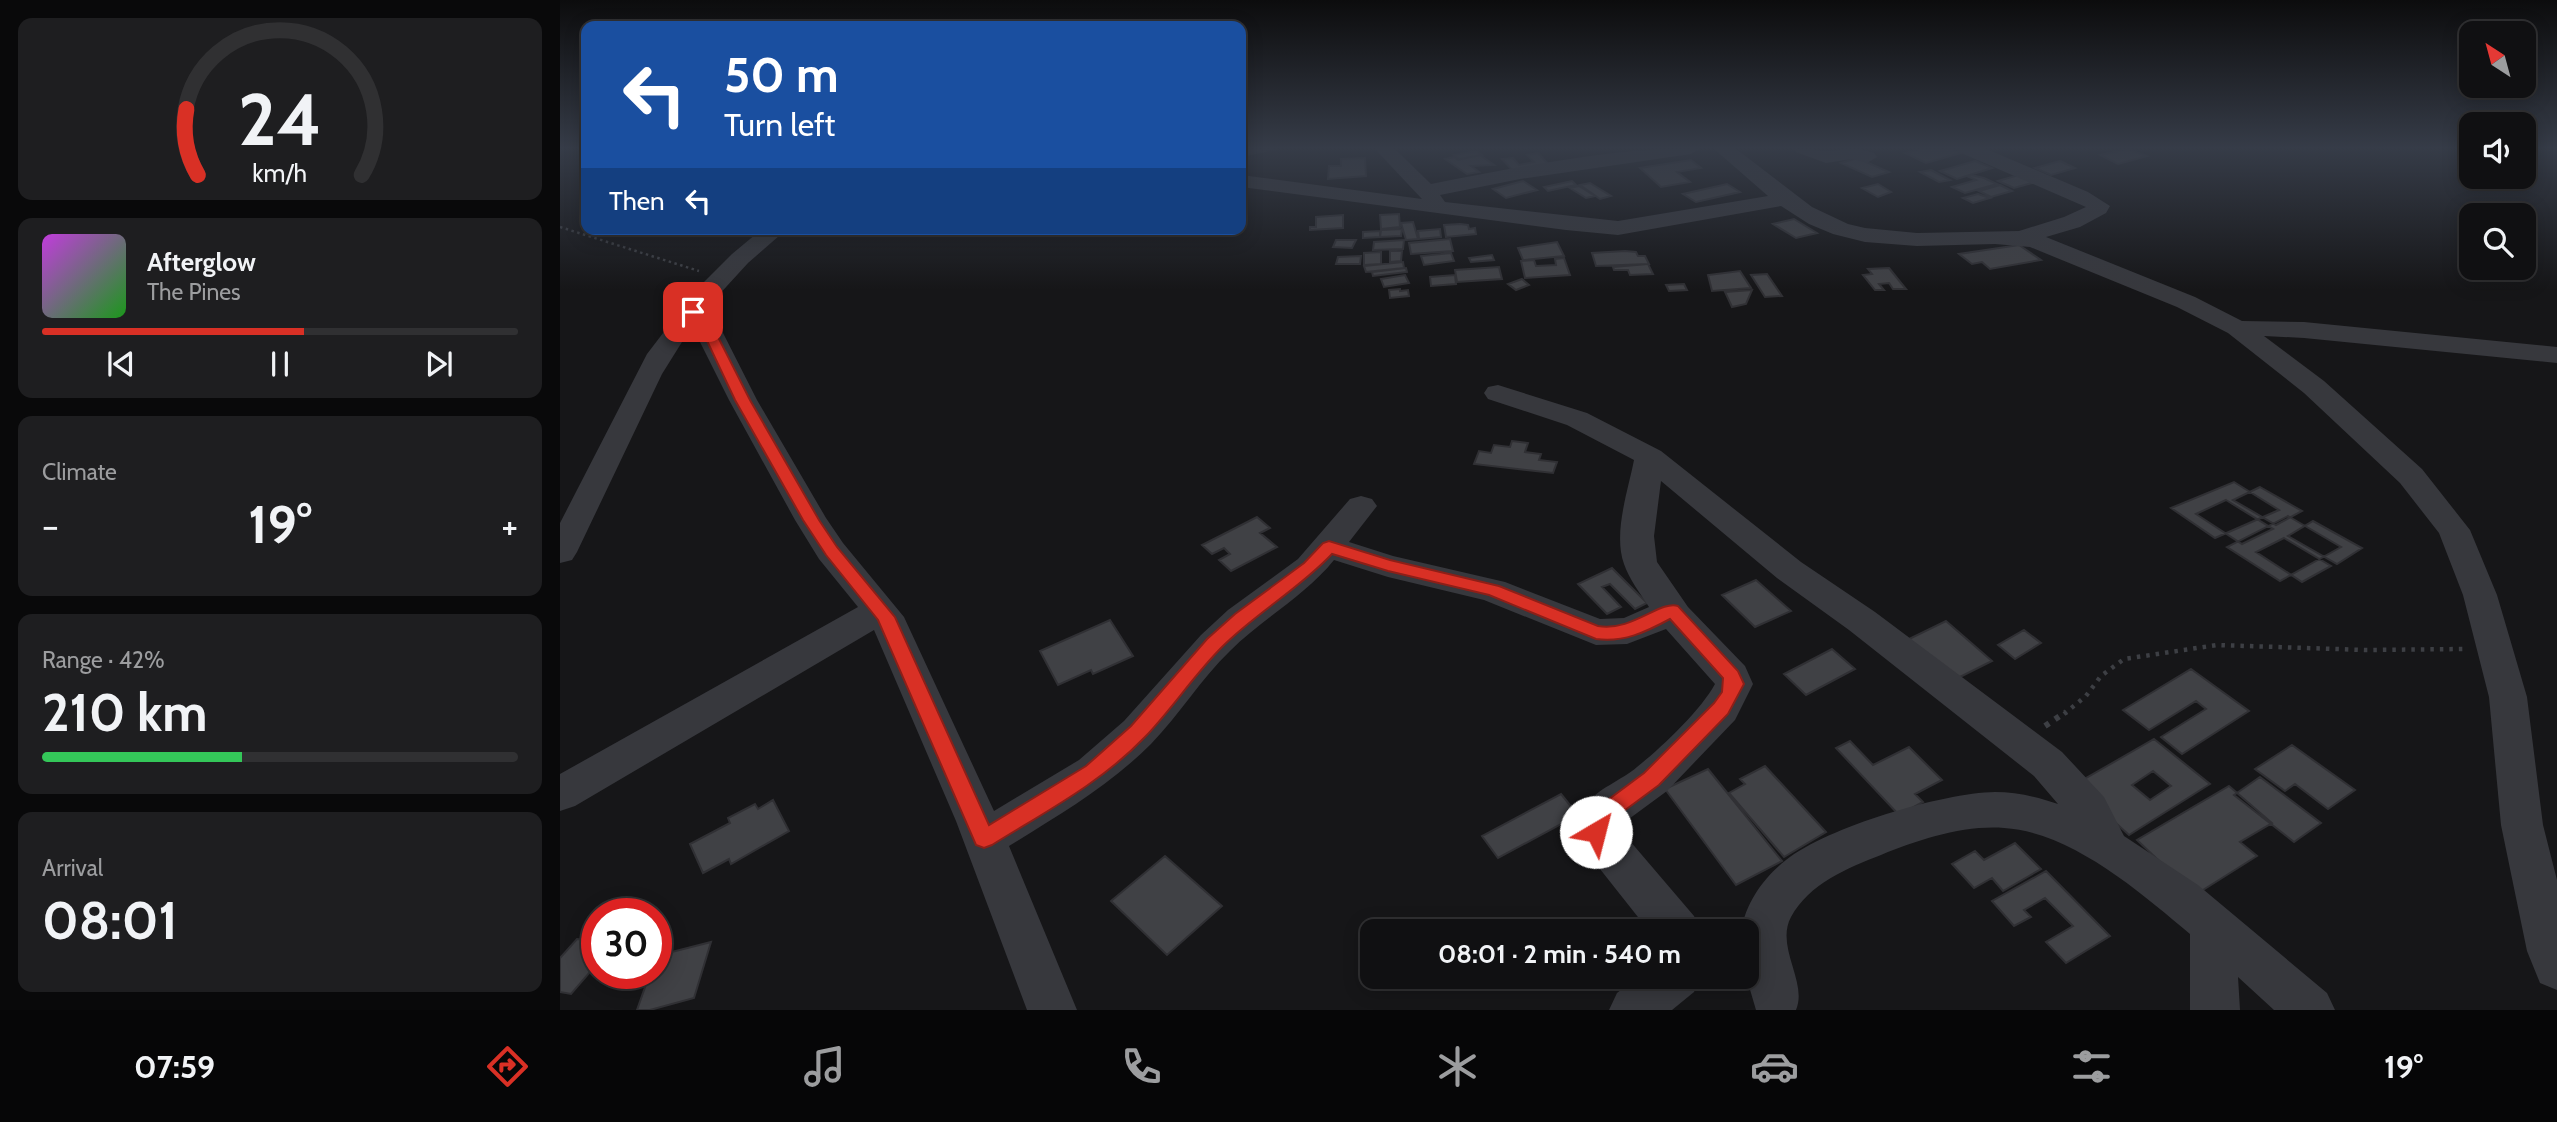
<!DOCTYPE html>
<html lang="en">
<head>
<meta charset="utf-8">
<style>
	body { margin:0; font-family:Cabin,sans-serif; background:#1e1e20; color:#f1f3f6; height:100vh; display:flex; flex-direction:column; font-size:26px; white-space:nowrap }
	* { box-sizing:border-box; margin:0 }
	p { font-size:23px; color:#9c9d9f }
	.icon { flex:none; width:38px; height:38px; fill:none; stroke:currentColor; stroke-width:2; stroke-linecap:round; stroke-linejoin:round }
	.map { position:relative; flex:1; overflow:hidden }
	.sheet { display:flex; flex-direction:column; gap:18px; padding:18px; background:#09090a; width:560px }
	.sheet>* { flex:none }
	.hud { position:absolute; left:21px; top:21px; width:665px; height:214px; border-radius:14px; box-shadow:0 4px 18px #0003,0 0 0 2px #303032; background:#1a4fa0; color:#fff; overflow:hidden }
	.needle { width:46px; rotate:324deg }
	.tools { position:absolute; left:1899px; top:21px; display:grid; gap:14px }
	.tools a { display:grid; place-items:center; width:77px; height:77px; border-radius:14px; background:#101012; box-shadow:0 4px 18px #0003,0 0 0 2px #303032; font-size:35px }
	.speed { position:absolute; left:21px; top:898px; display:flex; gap:14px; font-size:35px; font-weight:700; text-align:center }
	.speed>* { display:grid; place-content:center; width:91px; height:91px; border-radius:50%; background:#101012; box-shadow:0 4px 18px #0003,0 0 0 2px #303032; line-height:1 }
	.speed .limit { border:10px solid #d22; background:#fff; color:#111 }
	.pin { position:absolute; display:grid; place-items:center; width:60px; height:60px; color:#fff; margin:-30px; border-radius:14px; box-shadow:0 4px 10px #0006 }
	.me { position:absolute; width:77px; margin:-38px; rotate:37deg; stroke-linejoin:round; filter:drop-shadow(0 0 5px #0008) }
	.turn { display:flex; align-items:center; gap:24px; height:147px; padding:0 28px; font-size:32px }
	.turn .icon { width:91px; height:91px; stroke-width:2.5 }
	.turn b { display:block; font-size:49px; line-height:60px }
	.then { display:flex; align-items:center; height:66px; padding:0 28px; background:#0003; gap:14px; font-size:26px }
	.big { font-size:52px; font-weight:800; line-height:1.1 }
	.sheet .tile { flex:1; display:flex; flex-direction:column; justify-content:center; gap:10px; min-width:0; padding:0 24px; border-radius:14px; background:#1e1e20 }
	.sheet .dial { align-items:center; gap:0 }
	.dial svg { height:182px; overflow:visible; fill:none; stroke:#303032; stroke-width:7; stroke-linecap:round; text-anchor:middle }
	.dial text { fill:#f1f3f6; stroke:none }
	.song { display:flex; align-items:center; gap:21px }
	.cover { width:84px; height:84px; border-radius:10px; background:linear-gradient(135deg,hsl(290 70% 55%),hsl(120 70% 35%)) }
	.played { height:7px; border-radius:4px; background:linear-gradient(90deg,#d93025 55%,#303032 55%) }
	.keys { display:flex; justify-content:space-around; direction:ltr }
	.heat { display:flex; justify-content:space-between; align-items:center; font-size:38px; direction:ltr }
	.charge { height:10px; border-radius:5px; background:linear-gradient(90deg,#34c759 42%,#303032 0) }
	.trip { position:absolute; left:800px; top:919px; width:399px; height:70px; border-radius:14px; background:#101012; box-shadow:0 4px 18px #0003,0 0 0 2px #303032; font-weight:800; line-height:70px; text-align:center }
	.tabs { display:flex; height:112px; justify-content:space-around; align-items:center; background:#060607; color:#9c9d9f }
	.tabs .icon { width:49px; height:49px }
	.tabs .on { color:#d93025 }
	.tabs b { font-size:32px; color:#f1f3f6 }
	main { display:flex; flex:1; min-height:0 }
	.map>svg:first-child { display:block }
	.building { fill:#404145; stroke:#303034; stroke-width:2; fill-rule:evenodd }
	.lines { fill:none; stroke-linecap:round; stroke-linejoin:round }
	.path-far2 { stroke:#3d3f44; stroke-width:2.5; stroke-dasharray:2.5 3.5; stroke-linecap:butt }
	.path-far1 { stroke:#3d3f44; stroke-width:4.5; stroke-dasharray:3.5 6; stroke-linecap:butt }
	.path { stroke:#3d3f44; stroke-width:6; stroke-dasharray:5 7; stroke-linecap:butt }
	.minor { fill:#37383d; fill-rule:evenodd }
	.route { fill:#d93025; stroke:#8d1f18; stroke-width:2 }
</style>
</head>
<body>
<main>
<section class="sheet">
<div class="tile dial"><svg viewBox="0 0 100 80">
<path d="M14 69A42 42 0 1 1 86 69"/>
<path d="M14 69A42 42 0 0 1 9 40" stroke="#d93025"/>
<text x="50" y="56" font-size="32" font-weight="700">24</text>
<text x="50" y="72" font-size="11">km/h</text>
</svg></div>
<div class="tile">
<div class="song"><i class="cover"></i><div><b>Afterglow</b><p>The Pines</p></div></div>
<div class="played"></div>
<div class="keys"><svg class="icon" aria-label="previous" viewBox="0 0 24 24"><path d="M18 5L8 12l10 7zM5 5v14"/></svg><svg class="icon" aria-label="pause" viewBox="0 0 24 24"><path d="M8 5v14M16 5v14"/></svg><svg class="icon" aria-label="next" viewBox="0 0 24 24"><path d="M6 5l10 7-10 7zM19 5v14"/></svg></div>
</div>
<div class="tile"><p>Climate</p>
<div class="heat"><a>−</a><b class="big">19°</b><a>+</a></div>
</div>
<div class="tile"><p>Range · 42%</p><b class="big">210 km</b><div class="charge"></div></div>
<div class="tile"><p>Arrival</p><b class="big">08:01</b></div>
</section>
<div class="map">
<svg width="1997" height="1010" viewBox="0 0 1997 1010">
	<rect width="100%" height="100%" fill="#161618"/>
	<path class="building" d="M681,148H714L715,149L681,156Z
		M1364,148H1391L1401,153L1366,163L1345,153Z
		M1568,149L1587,156L1558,164L1540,155Z
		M916,151L922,155L899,159L894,155Z
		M978,153L989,165L952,170L942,159L953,158L959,165L974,162L967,155Z
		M920,155L934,165L911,166L919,172L907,174L885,159L894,157L898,160Z
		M1301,157L1306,162L1329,172L1312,177L1281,163Z
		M805,158L806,176L768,179L769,166H781V159Z
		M1131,160L1141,168L1117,172L1130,182L1101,187L1080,168Z
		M1415,161L1432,168L1397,179L1380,171Z
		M1500,161L1515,168L1491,175L1475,168Z
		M1371,170L1390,180L1379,182L1360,172Z
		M1462,174L1479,181L1454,188L1438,181Z
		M1411,175L1424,178L1437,184L1405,193L1392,187L1416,180L1407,176Z
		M963,181L977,190L946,198L933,189Z
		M1012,181L1016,185L988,191L984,187Z
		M1030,183L1051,196L1040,199L1020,185Z
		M1167,184L1180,192L1136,202L1123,194Z
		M1318,184L1331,192L1318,197L1302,188Z
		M1440,185L1452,191L1431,197L1419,191Z
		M1019,186L1035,196L1026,198L1010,188Z
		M1418,194L1430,198L1413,203L1403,198Z
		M839,214L840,227L821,229L820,215Z
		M783,215V228L750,230V227H756V217Z
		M1234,219L1257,233L1236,238L1213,224Z
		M853,222L858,239L846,240L841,223Z
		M900,224L908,225L909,229L915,228L916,234L886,237L884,225Z
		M842,229L841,236L820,237L821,230Z
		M880,229L881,237L859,239L858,231Z
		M820,231V237L803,238V232Z
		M890,239L893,251L851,254L849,243Z
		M776,240H796L792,248L773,247Z
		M844,240L843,249L813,250L814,242Z
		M997,242L1004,256L963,260L958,248Z
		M1459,245L1481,260L1430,269L1422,262L1412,264L1399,254Z
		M830,251H842L841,261L830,262Z
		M1065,251L1076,252L1078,256H1085L1089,264L1036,266L1032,253Z
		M821,252V264L804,265V253Z
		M891,253L894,261L864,265L861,256Z
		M932,255L934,260L911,262L909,258Z
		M801,256L800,264H776L778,257Z
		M1004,258L1010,275L965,278L961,261L974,260L976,266L996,265L995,259Z
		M843,262L844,268L806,272L804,266Z
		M1088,264L1093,274L1070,275L1068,270H1054L1053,267Z
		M939,267L942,279L897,282L895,270Z
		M846,268L847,272L813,276L812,272Z
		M1329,268L1346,289H1333L1329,283L1319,284L1324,290H1315L1303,275L1312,274L1308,269Z
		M1180,271L1191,288L1152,291L1148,275Z
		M1207,274L1222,296L1205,297L1191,275Z
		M845,275L849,283L824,287L821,279Z
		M895,275L896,284L871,286L870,277Z
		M962,279L969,285L956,290L948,284Z
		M1124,284L1127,290L1109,291L1106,285Z
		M840,289V291L848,290L849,296L830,298L829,290Z
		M1192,290L1186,304L1172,307L1165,292Z
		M952,441L968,443L965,452L981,454L979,460L997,462L993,473L914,464L919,451L931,453L934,445L950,447Z
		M1674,482L1719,510L1655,538L1611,508Z
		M1700,487L1742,511L1716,525L1673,500Z
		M1666,500L1713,529L1682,544L1636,514Z
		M1728,516L1781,547L1720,581L1667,547Z
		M697,517L710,528L700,533L717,547L671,571L659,560L670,554L664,548L652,554L642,545Z
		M1753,521L1802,548L1777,564L1728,536Z
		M1724,538L1771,566L1742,582L1696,552Z
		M1052,568L1087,603L1075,609L1050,584L1042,587L1061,607L1047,614L1018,584Z
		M1196,580L1231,611L1195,627L1162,595Z
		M550,620L573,656L533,674L531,670L498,685L480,651Z
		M1386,621L1432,661L1392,681L1347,640Z
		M1464,630L1481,643L1455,659L1438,645Z
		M1272,649L1295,669L1246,695L1224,674Z
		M1631,669L1689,711L1622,754L1601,737L1646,709L1636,701L1589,730L1563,710Z
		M1594,739L1650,784L1569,835L1514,785ZM1593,771L1611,786L1590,800L1572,785Z
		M1290,741L1313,765L1349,747L1382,780L1355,794L1363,802L1339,815L1276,748Z
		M1732,745L1795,790L1768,809L1735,784L1725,791L1695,769Z
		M1205,766L1266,832L1224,857L1169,793L1185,784L1180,779Z
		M1148,769L1222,861L1176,885L1105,789Z
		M1700,777L1761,823L1734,842L1674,795Z
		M1669,786L1712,823L1680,842L1697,856L1635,895L1577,840Z
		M1001,794L1018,815L938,858L922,836Z
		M213,800L229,831L171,864L169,859L143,873L130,844L170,823L168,818L195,804L198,809Z
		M1455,843L1481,869L1443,891L1432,878L1414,888L1392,864L1415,851L1424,860Z
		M605,856L662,906L607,955L551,901Z
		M1486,871L1550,936L1506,963L1486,942L1513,926L1485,898L1464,910L1471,917L1454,926L1432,901Z
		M17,939L37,942V964L11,994L0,992V958Z
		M151,942L134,998L90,1010H77L90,973H96V956Z"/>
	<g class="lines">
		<path class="path-far2" d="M0,227L139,271"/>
		<path class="path-far1" d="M1504,714L1526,696L1541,676L1564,659L1657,645L1805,650L1905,649"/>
		<path class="path" d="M1485,726L1506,712"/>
		<path class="minor" d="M814,148H834L871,184C960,167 1050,148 1140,148L1131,154L960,179L880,195L885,202L1058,221L1208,196L1153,148H1175L1252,207L1288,224L1305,228L1357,233L1459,231L1504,217L1526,207L1399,152L1397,148H1424L1528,192L1550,206L1546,213L1520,227L1486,237L1635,297L1682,321L1744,322L1997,347V363L1744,338L1704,336L1764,381L1862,469L1910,530L1937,595L1967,697L1983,825L1997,880V990L1980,983L1967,951L1941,825L1929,697L1903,595L1879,533L1840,483L1744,393L1668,333L1617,307L1470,247L1435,244L1357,246L1305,242L1273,234L1249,224L1221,206L1058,235L1006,230L681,187V175L862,199Z
			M1234,148L1268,151L1297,148L1314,153L1317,157L1307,163L1292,159L1266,163L1236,152Z
			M202,229H227L188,263L145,310L160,327L197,400L266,518L283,543L344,617L434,811L519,760L564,721L641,635L668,610L738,559L790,499L801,496L812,499L817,506L789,542L833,556L945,582L1040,619L1064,618L1089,607C1080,593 1069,579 1064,564C1053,533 1068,491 1074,460L1007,425L928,399L924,393L928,387L938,385L1027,413L1101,451L1241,562L1315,612L1502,752L1544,797L1564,836L1638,885L1767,993L1775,1010H1714L1678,977L1680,1010H1630V934C1580,892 1511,832 1444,828C1403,825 1358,840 1321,855C1287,868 1249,884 1231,917C1215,947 1248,982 1236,1010H1196L1186,976V931H1181C1186,902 1204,877 1226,860C1268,827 1382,793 1435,792C1456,792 1478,797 1498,804L1474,776L1289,630L1217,578L1101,481L1094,536L1097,562L1128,607L1185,666L1193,684L1175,720L1107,791L1058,827L1134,916L1141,931H1089L1021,845C1014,830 1014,819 1025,805C1037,789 1062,780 1077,767C1101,748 1141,710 1155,684L1106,629L1067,644L1036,645L924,600L828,577L774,560C745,596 702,619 670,651C641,679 619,715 591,744C549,786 499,815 449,846L517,1010H467L396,821L314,630L15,806L0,811V774L298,607L259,559L235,520L169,400L132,326L102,374L17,552L12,560L0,563V523L87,354L136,290L172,254Z
			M1078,976H1141L1134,992L1112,1010H1049L1057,993Z"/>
	</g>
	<linearGradient id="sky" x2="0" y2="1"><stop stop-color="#0c0c0d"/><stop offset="0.51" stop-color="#363c48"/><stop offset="1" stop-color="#363c48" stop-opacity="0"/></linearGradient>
	<rect width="1997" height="290" fill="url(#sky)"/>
	<path class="route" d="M133,308L137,309L153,327L190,400L259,520L277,547L335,617L429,825L526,766L571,726L647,639L675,614L744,563L763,543L769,541L830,560L939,586L1038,626C1072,632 1100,600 1118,606L1178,671L1184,684L1168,714L1099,785L1049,822L1044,838L1036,841L1028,838L1025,832L1033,811L1084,773L1154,703L1162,692L1163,678L1110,619C1086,632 1063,643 1036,639L929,595L828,571L772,554C739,589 696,613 662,647C634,675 612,709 585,737C541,783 485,812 432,845L424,848L416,845L318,620L266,555L243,520L175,400L141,328L127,312Z"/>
</svg>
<div class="tools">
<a><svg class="needle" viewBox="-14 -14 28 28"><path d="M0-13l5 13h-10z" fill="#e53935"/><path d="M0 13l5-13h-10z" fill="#9c9d9f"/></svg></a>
<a><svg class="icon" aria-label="sound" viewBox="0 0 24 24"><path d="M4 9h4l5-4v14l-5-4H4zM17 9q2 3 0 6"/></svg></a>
<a><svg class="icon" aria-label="search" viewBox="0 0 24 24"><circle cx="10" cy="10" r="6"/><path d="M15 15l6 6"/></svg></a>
</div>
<div class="speed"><div class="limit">30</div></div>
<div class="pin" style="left:133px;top:312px;background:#d93025"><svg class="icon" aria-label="arrive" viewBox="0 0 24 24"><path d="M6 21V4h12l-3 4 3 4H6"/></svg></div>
<svg class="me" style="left:1036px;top:832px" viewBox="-20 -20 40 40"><circle r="19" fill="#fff"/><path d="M0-13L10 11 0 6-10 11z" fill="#d93025"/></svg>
<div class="trip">08:01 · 2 min · 540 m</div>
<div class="hud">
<div class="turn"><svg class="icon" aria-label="left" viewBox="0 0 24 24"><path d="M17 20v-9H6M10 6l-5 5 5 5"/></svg><div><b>50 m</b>Turn left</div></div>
<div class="then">Then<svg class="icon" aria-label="left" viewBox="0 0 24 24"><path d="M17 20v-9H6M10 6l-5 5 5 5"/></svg></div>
</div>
</div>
</main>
<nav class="tabs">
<b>07:59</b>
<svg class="icon on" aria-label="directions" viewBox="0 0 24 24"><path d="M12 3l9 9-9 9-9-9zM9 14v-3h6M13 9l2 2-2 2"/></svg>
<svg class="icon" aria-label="music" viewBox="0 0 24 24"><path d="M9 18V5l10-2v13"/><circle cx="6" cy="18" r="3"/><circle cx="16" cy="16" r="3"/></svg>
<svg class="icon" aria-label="phone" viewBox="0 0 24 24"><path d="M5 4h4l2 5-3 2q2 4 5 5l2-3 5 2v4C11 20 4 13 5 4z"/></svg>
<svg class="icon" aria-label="climate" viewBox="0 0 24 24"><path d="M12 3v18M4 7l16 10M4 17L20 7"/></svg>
<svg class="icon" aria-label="car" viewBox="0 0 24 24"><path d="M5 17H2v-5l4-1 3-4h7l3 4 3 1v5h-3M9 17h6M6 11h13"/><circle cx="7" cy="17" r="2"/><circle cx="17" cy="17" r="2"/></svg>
<svg class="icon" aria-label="filters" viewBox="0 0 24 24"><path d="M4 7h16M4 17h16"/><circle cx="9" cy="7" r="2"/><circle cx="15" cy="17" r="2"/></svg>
<b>19°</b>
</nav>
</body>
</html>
